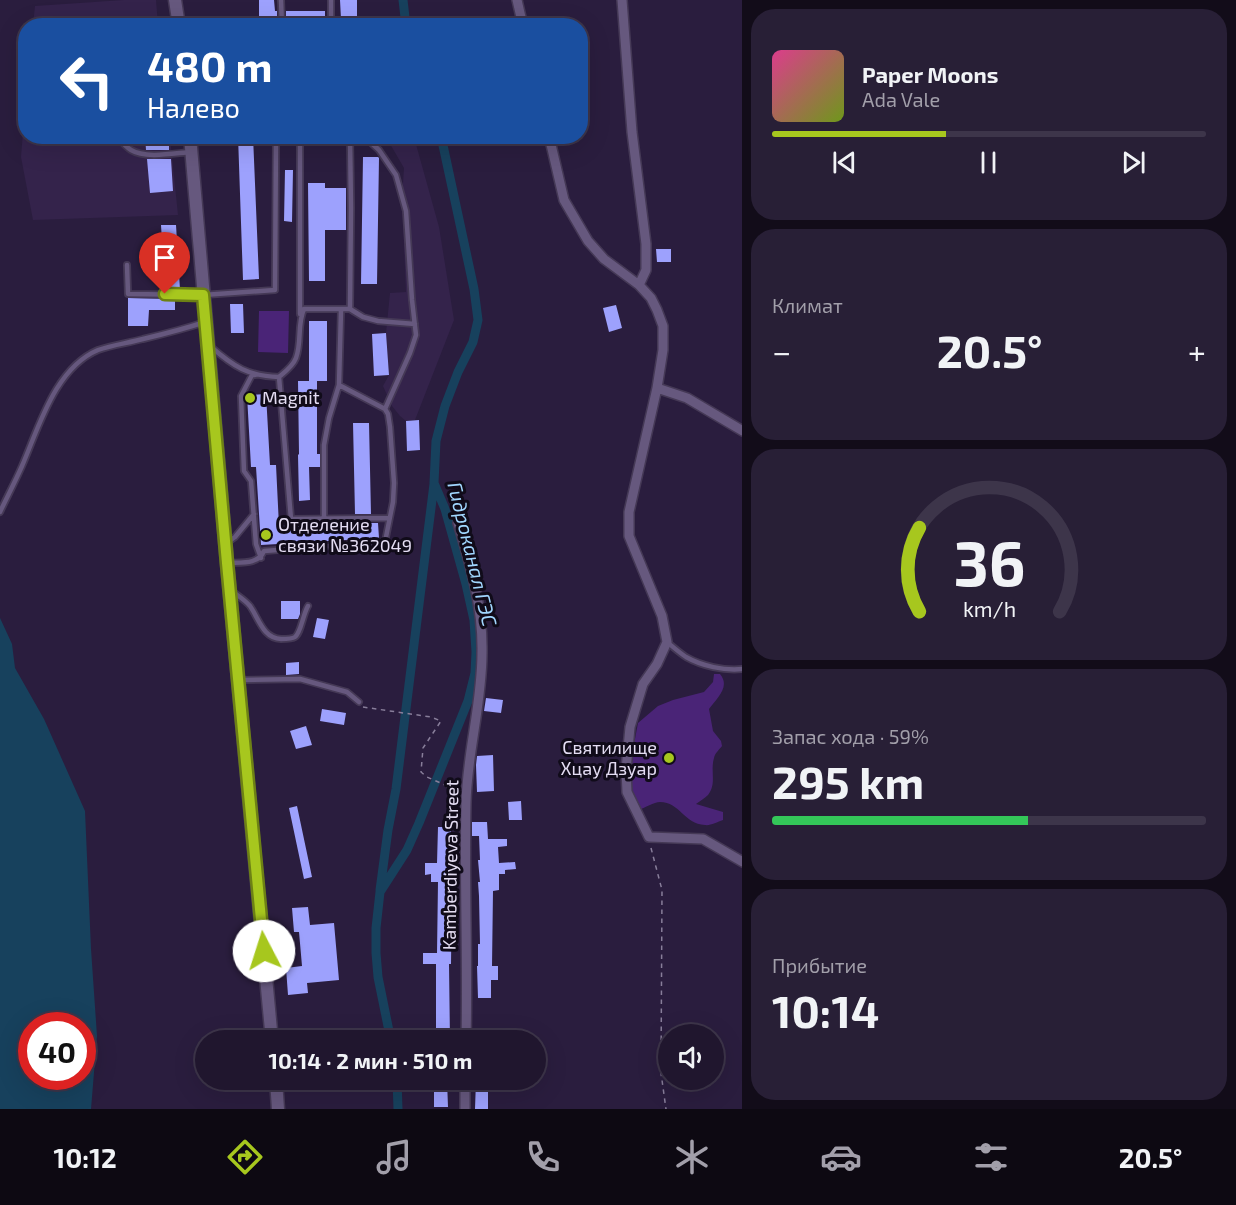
<!DOCTYPE html>
<html lang="ru">
<head>
<meta charset="utf-8">
<style>
	body { margin:0; font-family:"Exo 2",sans-serif; background:#281f36; color:#f1f3f6; height:100vh; display:flex; flex-direction:column; font-size:22px; white-space:nowrap }
	* { box-sizing:border-box; margin:0 }
	p { font-size:20px; color:#a29faa }
	.icon { flex:none; width:33px; height:33px; fill:none; stroke:currentColor; stroke-width:2; stroke-linecap:round; stroke-linejoin:round }
	.map { position:relative; flex:1; overflow:hidden }
	.side { display:flex; flex-direction:column; gap:9px; padding:9px; background:#120c19; width:494px }
	.side>* { flex:none }
	.banner { position:absolute; left:18px; top:18px; width:570px; height:126px; border-radius:24px; box-shadow:0 6px 24px #0002,0 0 0 2px #3d354a; background:#1a4fa0; color:#fff; overflow:hidden }
	.fabs { position:absolute; left:658px; top:1024px; display:grid; gap:12px }
	.fabs a { display:grid; place-items:center; width:66px; height:66px; border-radius:50%; background:#20162e; box-shadow:0 6px 24px #0002,0 0 0 2px #3d354a; font-size:30px }
	.speed { position:absolute; left:18px; top:1012px; display:flex; gap:12px; font-size:30px; font-weight:700; text-align:center }
	.speed>* { display:grid; place-content:center; width:78px; height:78px; border-radius:50%; background:#20162e; box-shadow:0 6px 24px #0002,0 0 0 2px #3d354a; line-height:1 }
	.speed .limit { border:9px solid #d22; background:#fff; color:#111 }
	.pin { position:absolute; display:grid; place-items:center; width:51px; height:51px; color:#fff; margin:-62px -26px; border-radius:50% 50% 50% 0; rotate:-45deg; box-shadow:0 0 6px #0007 }
	.pin .icon { rotate:45deg }
	.me { position:absolute; width:66px; margin:-33px; rotate:355deg; stroke-linejoin:round; filter:drop-shadow(0 0 4px #0008) }
	.turn { display:flex; align-items:center; gap:21px; height:126px; padding:0 30px; font-size:27px }
	.turn .icon { width:78px; height:78px; stroke-width:2.5 }
	.turn b { display:block; font-size:42px; line-height:51px }
	.big { font-size:45px; font-weight:700; line-height:1.1 }
	.side .card { flex:1; display:flex; flex-direction:column; justify-content:center; gap:9px; min-width:0; padding:0 21px; border-radius:24px; background:#281f36 }
	.side .dial { align-items:center; gap:0 }
	.dial svg { height:156px; overflow:visible; fill:none; stroke:#3d354a; stroke-width:7; stroke-linecap:round; text-anchor:middle }
	.dial text { fill:#f1f3f6; stroke:none }
	.song { display:flex; align-items:center; gap:18px }
	.cover { width:72px; height:72px; border-radius:9px; background:linear-gradient(135deg,hsl(330 70% 55%),hsl(80 70% 35%)) }
	.played { height:6px; border-radius:3px; background:linear-gradient(90deg,#a7c71e 40%,#3d354a 40%) }
	.keys { display:flex; justify-content:space-around; direction:ltr }
	.heat { display:flex; justify-content:space-between; align-items:center; font-size:33px; direction:ltr }
	.charge { height:9px; border-radius:4px; background:linear-gradient(90deg,#34c759 59%,#3d354a 0) }
	.trip { position:absolute; left:195px; top:1030px; width:351px; height:60px; border-radius:30px; background:#20162e; box-shadow:0 6px 24px #0002,0 0 0 2px #3d354a; font-weight:700; line-height:60px; text-align:center }
	.dock { display:flex; height:96px; justify-content:space-around; align-items:center; background:#0d0912; color:#a29faa }
	.dock .icon { width:42px; height:42px }
	.dock .current { color:#a7c71e }
	.dock b { font-size:27px; color:#f1f3f6 }
	main { display:flex; flex:1; min-height:0 }
	.map>svg:first-child { display:block }
	.built { fill:#34234b }
	.green { fill:#4a2477 }
	.water { fill:#17415d; fill-rule:evenodd }
	.lines { fill:none; stroke-linecap:round; stroke-linejoin:round }
	.canal { stroke:#17415d; stroke-width:9 }
	.building { fill:#9da1fd }
	.service-casing { stroke:#453956; stroke-width:8 }
	.minor-casing { stroke:#453956; stroke-width:12 }
	.tertiary-casing { stroke:#453956; stroke-width:15 }
	.path { stroke:#887e9a; stroke-width:1.5; stroke-dasharray:4.5 4.5; stroke-linecap:butt }
	.service { stroke:#66587e; stroke-width:4.5 }
	.minor { stroke:#66587e; stroke-width:9 }
	.tertiary { stroke:#66587e; stroke-width:12 }
	.route-casing { stroke:#6d8114; stroke-width:15 }
	.route { stroke:#a7c71e; stroke-width:10 }
	.poi-dot { fill:#a7c71e; stroke:#100b19; stroke-width:2 }
	.labels { text-anchor:middle; stroke-width:6; stroke-linejoin:round; paint-order:stroke }
	.poi-label { font-size:18px; fill:#e4ddf3; stroke:#100b19; text-anchor:start }
	.street-label { font-size:18px; fill:#e4ddf3; stroke:#100b19 }
	.water-label { font-size:20px; font-style:italic; fill:#a1d6fe; stroke:#100b19 }
</style>
</head>
<body>
<main>
<div class="map">
<svg width="743" height="1109" viewBox="0 0 743 1109">
	<rect width="100%" height="100%" fill="#2a1d3e"/>
	<path class="built" d="M124,0H156L158,25H33L35,6Z
		M25,107L26,136L170,137L178,215L33,220L21,157Z
		M386,137H414L439,227L454,320L415,420L406,421L400,416L392,406L383,386L389,375L386,333L390,293L406,292L402,198L404,168Z"/>
	<path class="green" d="M259,311H289L288,353L258,352Z
		M714,674H720C731,687 716,699 709,709L713,731L721,741L722,746C719,750 715,753 714,758C710,771 717,784 708,795C705,798 700,801 696,804L723,812V820C717,822 710,826 705,825C684,824 680,802 660,802C654,802 645,808 638,810L633,798L629,781L631,760L638,723L658,706L673,700L704,692L713,682Z"/>
	<path class="water" d="M0,618L12,644L15,668L44,719L85,811L91,949L97,1036L91,1109H0ZM32,1026H82V1077H32Z"/>
	<g class="lines">
		<path class="canal" d="M403,0L406,26
			M380,890L388,830L396,789L434,484
			M391,1041L378,977L376,953V928L380,892L407,850L419,823L468,701L475,673L476,652L474,620L466,584L445,509L434,483L436,441L445,406L458,372L473,342L478,320L474,289L441,136
			M397,1080L398,1109"/>
	</g>
	<path class="building" d="M259,0H274L275,11H277V23H259Z
		M340,0H357V19H341Z
		M286,11H325V26H288V22H286Z
		M145,136H169V150H146Z
		M238,136H253L259,279L243,280Z
		M363,157H378L379,158L377,284H361Z
		M147,159H171L173,191L150,193Z
		M285,170H293L292,222L284,221Z
		M308,183H325V188H346V230H325V281H309Z
		M161,225H176L180,290H165Z
		M656,249H671V262H657Z
		M128,298L175,299V310H149L148,326H128Z
		M230,304H243L244,333H231Z
		M616,305L622,328L609,332L603,308Z
		M309,321H327V381H317V454H320V467H309L310,500L299,501L298,455L299,454L298,381H309Z
		M386,333L389,375L374,376L372,334Z
		M266,394L270,465H276L279,526L322,523H378L379,538L261,545L256,467H251L247,395Z
		M419,420L420,450L407,451L406,421Z
		M353,423H369L371,514H355Z
		M281,601H300V614L298,619H281Z
		M317,618L329,620L325,639L313,637Z
		M299,662V674L286,675V663Z
		M486,698L503,700L501,713L484,711Z
		M322,709L346,713L344,725L320,721Z
		M306,726L312,745L296,749L290,731Z
		M493,755L494,791L477,792L476,765L477,756Z
		M521,801L522,820H509L508,802Z
		M297,806L312,877L304,879L289,808Z
		M472,822H487L488,839H507V846L498,847L499,863L515,862L516,869L505,870V874H499V890L493,891L492,966H498V980H491V998H478L477,966H478V944H480L479,896L478,882H480L478,860H480L479,836H472Z
		M438,827H451V841H450L452,881L451,964H449L450,1041H436V964H423V953H437L438,882H431V874L425,875V863H437Z
		M308,907L310,925L334,923L339,980L307,983L308,993L288,995L286,968L302,966L299,932H294L292,908Z
		M434,1080H447L448,1107H434Z
		M476,1080H488V1109H475Z"/>
	<g class="lines">
		<g class="service-casing">
			<path id="service" d="M281,0L282,26
				M331,0V26
				M117,136C121,141 126,147 131,150C146,159 175,153 191,152
				M300,136V314
				M350,136L351,208L350,309
				M361,136L367,139L379,150L396,175L406,211L412,300L416,335L410,353L385,409
				M127,265L128,294L203,295L275,290L276,136
				M210,346C234,367 248,376 279,377L291,519L389,518
				M255,375H252L241,396L244,471L251,481L256,544L261,558
				M279,377C285,372 293,366 296,358C302,342 297,324 304,309H350L363,317L378,321L415,324
				M0,512C7,497 15,482 22,466C39,427 55,368 98,350C112,345 128,343 143,339C164,334 184,329 205,322
				M324,519V445L329,418L339,385L341,310
				M228,542L235,537L254,514
				M227,563C241,562 258,565 264,551L385,542L393,502L394,483L390,427L388,414L385,409L339,385
				M232,591C238,596 245,600 250,606C259,619 263,638 281,639C285,639 292,639 295,637C301,633 303,614 308,606
				M667,642C673,647 680,653 686,657C702,666 724,671 743,669
				M241,680L300,679L347,692L359,702"/>
		</g>
		<g class="minor-casing">
			<path id="minor" d="M517,0L523,26
				M622,0L632,132L646,244V270L639,285
				M549,136L564,200L588,241L604,259L639,285L651,298L657,310L663,326V350L657,388L629,512V536L662,616L667,642L657,664L643,684L630,727L626,770L627,792L649,837L703,839L743,862
				M657,388L687,398L743,431
				M458,523C471,566 483,608 482,653C482,704 467,753 466,803C464,882 468,962 466,1041
				M465,1109V1080"/>
		</g>
		<g class="tertiary-casing">
			<path id="tertiary" d="M175,0L179,26
				M190,136L227,563L272,1041
				M276,1080L278,1109"/>
		</g>
		<path class="path" d="M363,707L431,717L441,721L423,748L421,772L427,777L445,785L458,795
			M651,848L662,890L661,1073L666,1109"/>
		<use href="#service" class="service"/>
		<use href="#minor" class="minor"/>
		<use href="#tertiary" class="tertiary"/>
	</g>
	<g class="lines">
		<g class="route-casing">
			<path id="route" d="M165,294L203,295L227,563L264,951"/>
		</g>
		<use href="#route" class="route"/>
	</g>
	<g class="poi-dot">
		<circle cx="250" cy="398" r="6"/>
		<circle cx="266" cy="535" r="6"/>
		<circle cx="669" cy="758" r="6"/>
	</g>
	<g class="labels">
		<g class="poi-label">
			<text x="262" y="404">Magnit</text>
			<text x="278" y="531">Отделение<tspan x="278" dy="21">связи №362049</tspan></text>
			<text x="657" y="754" text-anchor="end">Святилище<tspan x="657" dy="21">Хцау Дзуар</tspan></text>
		</g>
		<g class="street-label">
			<text transform="translate(451 865) rotate(-89)" y="6">Kamberdiyeva Street</text>
		</g>
		<g class="water-label">
			<text transform="translate(472 554) rotate(76)" y="7">Гидроканал ГЭС</text>
		</g>
	</g>
</svg>
<div class="fabs">
<a><svg class="icon" aria-label="sound" viewBox="0 0 24 24"><path d="M4 9h4l5-4v14l-5-4H4zM17 9q2 3 0 6"/></svg></a>
</div>
<div class="speed"><div class="limit">40</div></div>
<div class="pin" style="left:165px;top:294px;background:#d93025"><svg class="icon" aria-label="arrive" viewBox="0 0 24 24"><path d="M6 21V4h12l-3 4 3 4H6"/></svg></div>
<svg class="me" style="left:264px;top:951px" viewBox="-20 -20 40 40"><circle r="19" fill="#fff"/><path d="M0-13L10 11 0 6-10 11z" fill="#a7c71e"/></svg>
<div class="trip">10:14 · 2 мин · 510 m</div>
<div class="banner">
<div class="turn"><svg class="icon" aria-label="left" viewBox="0 0 24 24"><path d="M17 20v-9H6M10 6l-5 5 5 5"/></svg><div><b>480 m</b>Налево</div></div>
</div>
</div>
<section class="side">
<div class="card">
<div class="song"><i class="cover"></i><div><b>Paper Moons</b><p>Ada Vale</p></div></div>
<div class="played"></div>
<div class="keys"><svg class="icon" aria-label="previous" viewBox="0 0 24 24"><path d="M18 5L8 12l10 7zM5 5v14"/></svg><svg class="icon" aria-label="pause" viewBox="0 0 24 24"><path d="M8 5v14M16 5v14"/></svg><svg class="icon" aria-label="next" viewBox="0 0 24 24"><path d="M6 5l10 7-10 7zM19 5v14"/></svg></div>
</div>
<div class="card"><p>Климат</p>
<div class="heat"><a>−</a><b class="big">20.5°</b><a>+</a></div>
</div>
<div class="card dial"><svg viewBox="0 0 100 80">
<path d="M14 69A42 42 0 1 1 86 69"/>
<path d="M14 69A42 42 0 0 1 14 26" stroke="#a7c71e"/>
<text x="50" y="56" font-size="32" font-weight="700">36</text>
<text x="50" y="72" font-size="11">km/h</text>
</svg></div>
<div class="card"><p>Запас хода · 59%</p><b class="big">295 km</b><div class="charge"></div></div>
<div class="card"><p>Прибытие</p><b class="big">10:14</b></div>
</section>
</main>
<nav class="dock">
<b>10:12</b>
<svg class="icon current" aria-label="directions" viewBox="0 0 24 24"><path d="M12 3l9 9-9 9-9-9zM9 14v-3h6M13 9l2 2-2 2"/></svg>
<svg class="icon" aria-label="music" viewBox="0 0 24 24"><path d="M9 18V5l10-2v13"/><circle cx="6" cy="18" r="3"/><circle cx="16" cy="16" r="3"/></svg>
<svg class="icon" aria-label="phone" viewBox="0 0 24 24"><path d="M5 4h4l2 5-3 2q2 4 5 5l2-3 5 2v4C11 20 4 13 5 4z"/></svg>
<svg class="icon" aria-label="climate" viewBox="0 0 24 24"><path d="M12 3v18M4 7l16 10M4 17L20 7"/></svg>
<svg class="icon" aria-label="car" viewBox="0 0 24 24"><path d="M5 17H2v-5l4-1 3-4h7l3 4 3 1v5h-3M9 17h6M6 11h13"/><circle cx="7" cy="17" r="2"/><circle cx="17" cy="17" r="2"/></svg>
<svg class="icon" aria-label="filters" viewBox="0 0 24 24"><path d="M4 7h16M4 17h16"/><circle cx="9" cy="7" r="2"/><circle cx="15" cy="17" r="2"/></svg>
<b>20.5°</b>
</nav>
</body>
</html>
